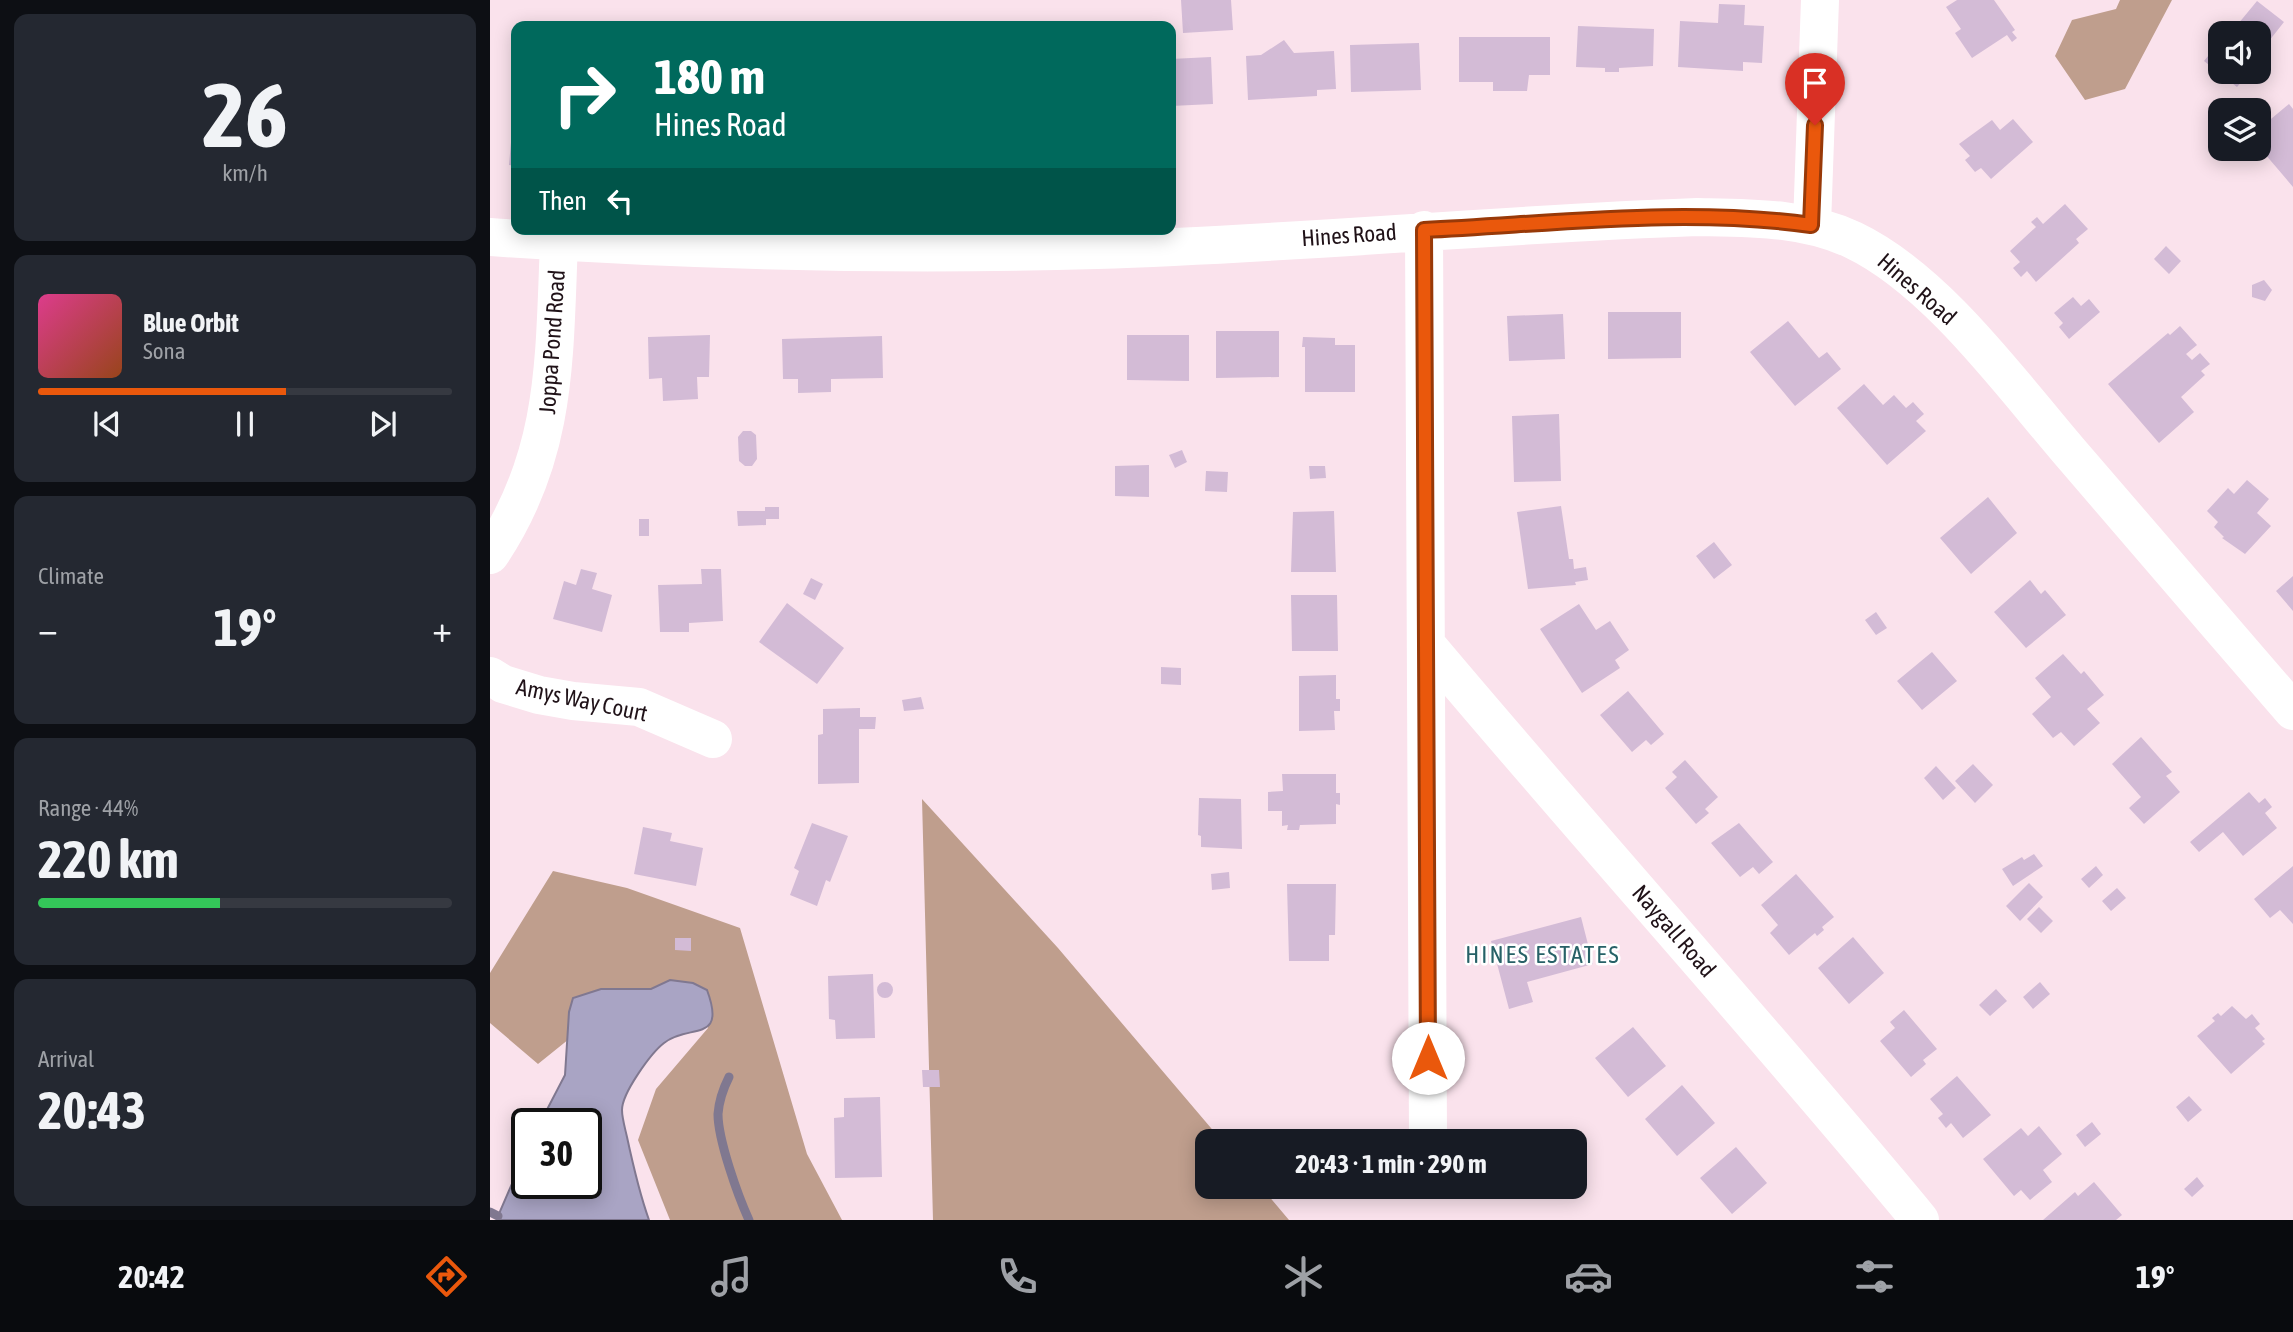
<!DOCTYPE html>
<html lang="en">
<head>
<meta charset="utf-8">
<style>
	body { margin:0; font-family:"Asap Condensed",sans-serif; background:#242831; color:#f1f3f6; height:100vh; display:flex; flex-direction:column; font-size:26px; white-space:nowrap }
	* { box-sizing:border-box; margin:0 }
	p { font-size:23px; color:#9ea1a6 }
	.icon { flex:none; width:38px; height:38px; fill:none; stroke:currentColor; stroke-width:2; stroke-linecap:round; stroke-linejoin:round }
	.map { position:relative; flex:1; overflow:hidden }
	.details { display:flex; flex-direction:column; gap:14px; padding:14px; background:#0d0f14; width:490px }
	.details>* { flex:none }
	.top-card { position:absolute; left:21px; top:21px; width:665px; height:214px; border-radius:14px; box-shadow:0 4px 18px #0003; background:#00695c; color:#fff; overflow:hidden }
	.buttons { position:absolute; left:1718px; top:21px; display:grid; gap:14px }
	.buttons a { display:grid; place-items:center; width:63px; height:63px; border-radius:14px; background:#171b24; box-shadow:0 4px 18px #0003; font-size:35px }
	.speed { position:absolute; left:21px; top:1108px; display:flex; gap:14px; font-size:35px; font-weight:700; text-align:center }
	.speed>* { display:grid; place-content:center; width:91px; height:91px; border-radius:50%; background:#171b24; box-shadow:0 4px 18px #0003; line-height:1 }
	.speed .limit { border:4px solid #111; border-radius:10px; background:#fff; color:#111 }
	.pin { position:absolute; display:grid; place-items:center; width:60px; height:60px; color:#fff; margin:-72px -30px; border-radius:50% 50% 50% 0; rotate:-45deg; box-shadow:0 0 7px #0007 }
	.pin .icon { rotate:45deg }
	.me { position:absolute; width:77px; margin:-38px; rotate:0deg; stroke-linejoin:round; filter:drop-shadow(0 0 5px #0008) }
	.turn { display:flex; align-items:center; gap:24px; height:147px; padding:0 28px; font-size:32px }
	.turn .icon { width:91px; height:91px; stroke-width:2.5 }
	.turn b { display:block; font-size:49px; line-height:60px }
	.then { display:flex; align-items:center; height:66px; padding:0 28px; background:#0003; gap:14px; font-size:26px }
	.big { font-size:52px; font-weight:700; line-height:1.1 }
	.details .widget { flex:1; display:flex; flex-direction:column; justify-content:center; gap:10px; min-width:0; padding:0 24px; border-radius:14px; background:#242831 }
	.details .dial { align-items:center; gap:0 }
	.dial b { font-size:91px; line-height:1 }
	.song { display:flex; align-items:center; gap:21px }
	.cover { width:84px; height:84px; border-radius:10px; background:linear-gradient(135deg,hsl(330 70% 55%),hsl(20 70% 35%)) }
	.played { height:7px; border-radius:4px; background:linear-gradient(90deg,#ea580c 60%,#363941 60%) }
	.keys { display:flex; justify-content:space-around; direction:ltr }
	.heat { display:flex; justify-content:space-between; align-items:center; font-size:38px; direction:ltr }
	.charge { height:10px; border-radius:5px; background:linear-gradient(90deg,#34c759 44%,#363941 0) }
	.trip { position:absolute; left:705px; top:1129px; width:392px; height:70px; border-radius:14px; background:#171b24; box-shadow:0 4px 18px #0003; font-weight:700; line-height:70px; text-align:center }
	.dock { display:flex; height:112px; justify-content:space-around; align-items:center; background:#090b0e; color:#9ea1a6 }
	.dock .icon { width:49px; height:49px }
	.dock .on { color:#ea580c }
	.dock b { font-size:32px; color:#f1f3f6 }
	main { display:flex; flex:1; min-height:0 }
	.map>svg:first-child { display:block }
	.forest { fill:#bf9e8d }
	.water { fill:#a9a4c4; stroke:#807890; stroke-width:2 }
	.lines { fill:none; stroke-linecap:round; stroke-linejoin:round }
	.stream { stroke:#807890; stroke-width:9 }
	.building { fill:#d3bbd6 }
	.minor { stroke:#fff; stroke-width:38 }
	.route-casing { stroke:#983908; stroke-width:18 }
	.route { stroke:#ea580c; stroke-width:12 }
	.labels { text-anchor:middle; stroke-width:5; stroke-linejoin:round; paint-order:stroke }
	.street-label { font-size:23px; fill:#201218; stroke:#fff }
	.neighbourhood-label { font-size:24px; letter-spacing:2px; fill:#276167; stroke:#fff }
</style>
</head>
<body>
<main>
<section class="details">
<div class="widget dial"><b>26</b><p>km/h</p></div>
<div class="widget">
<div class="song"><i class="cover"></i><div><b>Blue Orbit</b><p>Sona</p></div></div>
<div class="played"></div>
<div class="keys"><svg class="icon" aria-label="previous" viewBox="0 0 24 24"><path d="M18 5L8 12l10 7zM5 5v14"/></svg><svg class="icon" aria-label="pause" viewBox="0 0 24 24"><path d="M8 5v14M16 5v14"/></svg><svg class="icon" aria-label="next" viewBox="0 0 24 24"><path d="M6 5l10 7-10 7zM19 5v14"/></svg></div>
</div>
<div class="widget"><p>Climate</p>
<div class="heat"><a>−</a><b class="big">19°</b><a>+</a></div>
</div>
<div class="widget"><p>Range · 44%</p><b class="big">220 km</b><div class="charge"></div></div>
<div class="widget"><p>Arrival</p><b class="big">20:43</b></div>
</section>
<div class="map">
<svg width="1803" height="1220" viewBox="0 0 1803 1220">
	<rect width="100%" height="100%" fill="#fae2ec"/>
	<path class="forest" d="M1630,0H1682L1635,89L1595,100L1565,56L1582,20L1626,9Z
		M432,799L568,948L732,1141H718V1186L771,1187L799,1220H443Z
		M63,871L137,888L250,928L317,1154L352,1220H180L148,1140L166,1089L218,1028L207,989L120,1006L48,1064L0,1023V973Z"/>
	<path class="water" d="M180,980L203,983L217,990C237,1044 199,1023 174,1043C161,1053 132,1093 132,1110C132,1118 135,1128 137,1137C143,1165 149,1192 159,1220H9L8,1216L37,1149V1183H96V1124L50,1123L75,1075L79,1012L83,998L111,989H161Z"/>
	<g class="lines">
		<path class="stream" d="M239,1077C233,1089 229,1100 228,1114C228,1140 248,1196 259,1220
			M0,1212L8,1216"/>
	</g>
	<path class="building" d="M691,0H741L743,30L693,33Z
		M1467,0H1504L1525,30L1522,32L1527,38L1522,42L1517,35L1482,58L1465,33L1471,29L1456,7Z
		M1767,1L1794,22L1775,46L1778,49L1769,60V33H1736L1745,22L1748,24Z
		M1229,4L1255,5L1254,25L1274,26L1272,63L1253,62V71L1188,67L1190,21L1228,23Z
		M1088,26L1164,29L1163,66L1129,68V72H1115V68L1086,67Z
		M969,37H1060V75H1039L1037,91H1003V82H969Z
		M794,40L804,53L844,51L846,89L827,90V96L758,100L756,56L771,55Z
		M1731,40V72H1767L1763,78L1758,74L1747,87L1714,61Z
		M929,43L931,90L861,92L860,45Z
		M721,57L723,104L681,106V59Z
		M1799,104L1803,109V187L1769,147V129Z
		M24,108H26V166L19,165Z
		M1523,119L1543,142L1501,179L1491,168L1485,172L1475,160L1480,156L1469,144L1502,120L1510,130Z
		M1575,204L1598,229L1586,239L1589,243L1546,282L1537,271L1531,277L1523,268L1530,262L1520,251L1546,227L1541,222L1547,217L1553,224Z
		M1676,246L1691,261L1679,274L1664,259Z
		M1774,280L1782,290L1775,301L1762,297V285Z
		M1583,297L1591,306L1599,299L1610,312L1579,339L1569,327L1573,323L1564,313Z
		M1118,312H1191V358L1118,359Z
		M1073,314L1075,359L1019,361L1017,316Z
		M1298,321L1329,358L1337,352L1351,369L1305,406L1260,352Z
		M1690,326L1707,345L1696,354L1702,360L1710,353L1720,364L1711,371L1715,375L1691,397L1704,412L1669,443L1618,384L1678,333L1680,335Z
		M726,331H789V377L726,378Z
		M220,335L219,377H207L208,399L173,401L172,378L159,379L158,337Z
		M637,335H699V381L637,380Z
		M392,336L393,378L341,379V392L308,393V379H293L292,339Z
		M813,337L845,338V345H865V392H815V347H812Z
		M1374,384L1393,405L1404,395L1416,408L1423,402L1434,414L1426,421L1436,431L1397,465L1347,408Z
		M1069,414L1071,481L1024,482L1022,416Z
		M253,431H261L266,435L267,459L262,466H255L249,461L248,437Z
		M692,450L697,462L685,468L679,455Z
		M659,465V497L625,496V466Z
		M819,466H835L836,478L820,479Z
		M716,471L738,472L737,492L715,491Z
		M1757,480L1779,499L1767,513L1781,526L1755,554L1732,538L1734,537L1724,527L1728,522L1717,511L1738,488L1744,494Z
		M1498,497L1527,533L1481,574L1450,538Z
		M1071,506L1079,559H1083L1084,569L1096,567L1098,580L1085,582L1086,585L1038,589L1027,512Z
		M275,507H289V519H276V525L248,526L247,511H275Z
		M844,511L846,572H801L803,512Z
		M149,519H159V536H149Z
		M1224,542L1242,565L1224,579L1206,556Z
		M91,569L107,573L102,589L122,595L112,632L63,619L74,581L86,585Z
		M211,569H231L233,621L199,623V632H170L168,585L212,584Z
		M1803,576V611L1786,591Z
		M321,578L333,584L325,600L313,594Z
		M1540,580L1551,594L1555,590L1576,615L1536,648L1504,612Z
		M801,595H847L848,651H802Z
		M297,603L354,648L327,684L269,642Z
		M1089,604L1106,630L1120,621L1139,650L1125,660L1130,668L1092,693L1050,629Z
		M1386,612L1397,628L1386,635L1375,620Z
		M1442,652L1467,681L1432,710L1407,681Z
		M1573,654L1591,674L1594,671L1614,695L1597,709L1610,723L1584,746L1571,732L1563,738L1542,714L1561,697L1545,678Z
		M671,667L691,668V685L671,684Z
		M846,675V699H850V711H844L845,730L809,731V676Z
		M1138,691L1174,734L1161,745L1156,740L1142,752L1110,715Z
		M431,697L434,709L414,711L412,700Z
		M370,708V717H386L385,729H369V783L328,784V735L333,734V709Z
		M1651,737L1682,772L1676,776L1690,792L1654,824L1639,808L1651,797L1622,764Z
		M1195,760L1228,797L1215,809L1219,813L1206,824L1175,788L1187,777L1182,772Z
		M1483,764L1503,785L1485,803L1465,781Z
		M1446,766L1466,788L1453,800L1434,778Z
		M792,774H846V793H850V805L846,804V824L810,825L809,830H797L798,825L792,826V811H778V792L793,791Z
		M1759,792L1769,803L1775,798L1782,807L1775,813L1787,828L1753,856L1733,832L1709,852L1700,842Z
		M709,798L751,799L752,849L711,847V836L708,835Z
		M322,823L358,836L340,882L336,880L327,906L300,895L309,871L304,868Z
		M1249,823L1283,862L1269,874L1263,867L1250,877L1221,843Z
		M153,827L182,833L180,841L213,848L206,886L144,874Z
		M1544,854L1553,866L1523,886L1512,869L1532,857L1534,860Z
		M1606,866L1613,875L1599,888L1591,879Z
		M1803,866V924L1790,910L1780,918L1764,899Z
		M739,872L740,888L722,890L721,874Z
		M1306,874L1344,917L1332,927L1334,930L1327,936L1325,933L1299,955L1280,933L1288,925L1271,905Z
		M1539,883L1553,897L1530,921L1516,906Z
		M797,884H846L845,935H839V961H799Z
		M1627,888L1636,898L1621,911L1612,901Z
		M1549,907L1563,921L1551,933L1537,919Z
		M1091,917L1103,964L1037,982L1043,1002L1019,1009L1001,941Z
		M1363,937L1394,973L1359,1004L1328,968Z
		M185,938H201V951L185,950Z
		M383,974L385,1038L346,1039L345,1020L339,1019L338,976Z
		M387 990a8 8 0 1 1 16 0a8 8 0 1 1-16 0Z
		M1550,982L1560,994L1543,1009L1533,997Z
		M1506,989L1517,1001L1500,1016L1489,1005Z
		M1742,1006L1756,1019L1762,1014L1770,1024L1765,1028L1775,1039L1772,1041L1775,1044L1741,1074L1707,1036L1725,1021L1722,1018L1728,1013L1731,1016Z
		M1414,1010L1447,1049L1433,1060L1436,1064L1421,1077L1390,1041L1405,1028L1400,1022Z
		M1143,1027L1176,1066L1138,1097L1105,1058Z
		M432,1070H449L450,1087H433Z
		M1467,1076L1501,1115L1473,1138L1461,1123L1456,1128L1448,1118L1453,1114L1440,1099Z
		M1192,1085L1225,1123L1187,1156L1155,1119Z
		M1699,1096L1712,1110L1698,1122L1686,1107Z
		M390,1097L392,1177L345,1178L344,1118L354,1117V1098Z
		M1602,1122L1611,1134L1595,1147L1586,1135Z
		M1549,1126L1572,1154L1553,1170L1562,1182L1540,1200L1531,1190L1524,1196L1493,1159L1531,1128L1538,1136Z
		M1246,1147L1277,1183L1242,1214L1210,1178Z
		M1707,1177L1714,1186L1702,1197L1694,1189Z
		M1604,1182L1632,1215L1626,1220H1553L1585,1192L1588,1196Z"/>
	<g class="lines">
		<path class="minor" d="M1322,225L1330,0
			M934,230L938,1141
			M0,237C202,251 405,256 607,250C807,244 1007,224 1207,217C1260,218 1314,217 1363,240C1445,279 1519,381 1578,450C1652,537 1728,624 1803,711
			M0,555C68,454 64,358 69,242
			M936,644C1099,838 1269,1025 1430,1220
			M0,676L13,684L49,695L83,701L149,707L223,739"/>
	</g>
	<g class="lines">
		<g class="route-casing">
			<path id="route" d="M938,1058L934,230C1062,224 1194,207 1321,225L1325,125"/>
		</g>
		<use href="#route" class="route"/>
	</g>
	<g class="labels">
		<g class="street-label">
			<text transform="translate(859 235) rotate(-4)" y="8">Hines Road</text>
			<text transform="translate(1427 289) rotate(41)" y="8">Hines Road</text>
			<text transform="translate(62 342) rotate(-86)" y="8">Joppa Pond Road</text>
			<text transform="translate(92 700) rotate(12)" y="8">Amys Way Court</text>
			<text transform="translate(1184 931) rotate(49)" y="8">Naygall Road</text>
		</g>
		<g class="neighbourhood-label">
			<text x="1053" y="963">HINES ESTATES</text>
		</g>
	</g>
</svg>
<div class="buttons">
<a><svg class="icon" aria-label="sound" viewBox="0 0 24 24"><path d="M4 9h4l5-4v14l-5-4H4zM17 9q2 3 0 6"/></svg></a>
<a><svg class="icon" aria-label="layers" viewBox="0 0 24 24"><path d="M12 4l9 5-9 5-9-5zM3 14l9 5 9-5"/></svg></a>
</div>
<div class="speed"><div class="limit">30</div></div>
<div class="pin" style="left:1325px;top:125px;background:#d93025"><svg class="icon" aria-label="arrive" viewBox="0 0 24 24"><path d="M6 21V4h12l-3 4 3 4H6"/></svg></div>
<svg class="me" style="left:938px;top:1058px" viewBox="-20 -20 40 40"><circle r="19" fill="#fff"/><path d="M0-13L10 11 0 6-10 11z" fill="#ea580c"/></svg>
<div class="trip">20:43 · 1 min · 290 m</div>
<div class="top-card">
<div class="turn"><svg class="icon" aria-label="right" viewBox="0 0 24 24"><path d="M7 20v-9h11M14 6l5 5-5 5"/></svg><div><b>180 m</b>Hines Road</div></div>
<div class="then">Then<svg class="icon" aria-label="left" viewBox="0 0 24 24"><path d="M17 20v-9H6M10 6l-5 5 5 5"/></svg></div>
</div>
</div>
</main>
<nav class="dock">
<b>20:42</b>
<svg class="icon on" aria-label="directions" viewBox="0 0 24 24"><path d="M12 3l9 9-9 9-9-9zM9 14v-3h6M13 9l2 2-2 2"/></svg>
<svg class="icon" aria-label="music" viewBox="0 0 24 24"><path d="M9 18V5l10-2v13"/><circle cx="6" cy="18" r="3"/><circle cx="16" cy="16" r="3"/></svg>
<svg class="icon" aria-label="phone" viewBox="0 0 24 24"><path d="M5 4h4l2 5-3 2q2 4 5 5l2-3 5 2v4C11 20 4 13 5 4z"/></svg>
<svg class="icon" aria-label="climate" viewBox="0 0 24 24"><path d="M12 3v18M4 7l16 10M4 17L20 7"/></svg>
<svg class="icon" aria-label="car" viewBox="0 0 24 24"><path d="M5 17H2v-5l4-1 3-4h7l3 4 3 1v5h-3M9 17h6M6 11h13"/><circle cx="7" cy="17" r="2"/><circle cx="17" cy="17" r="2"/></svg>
<svg class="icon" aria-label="filters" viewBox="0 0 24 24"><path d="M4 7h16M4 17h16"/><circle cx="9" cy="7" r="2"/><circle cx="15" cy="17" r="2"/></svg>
<b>19°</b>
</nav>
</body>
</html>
